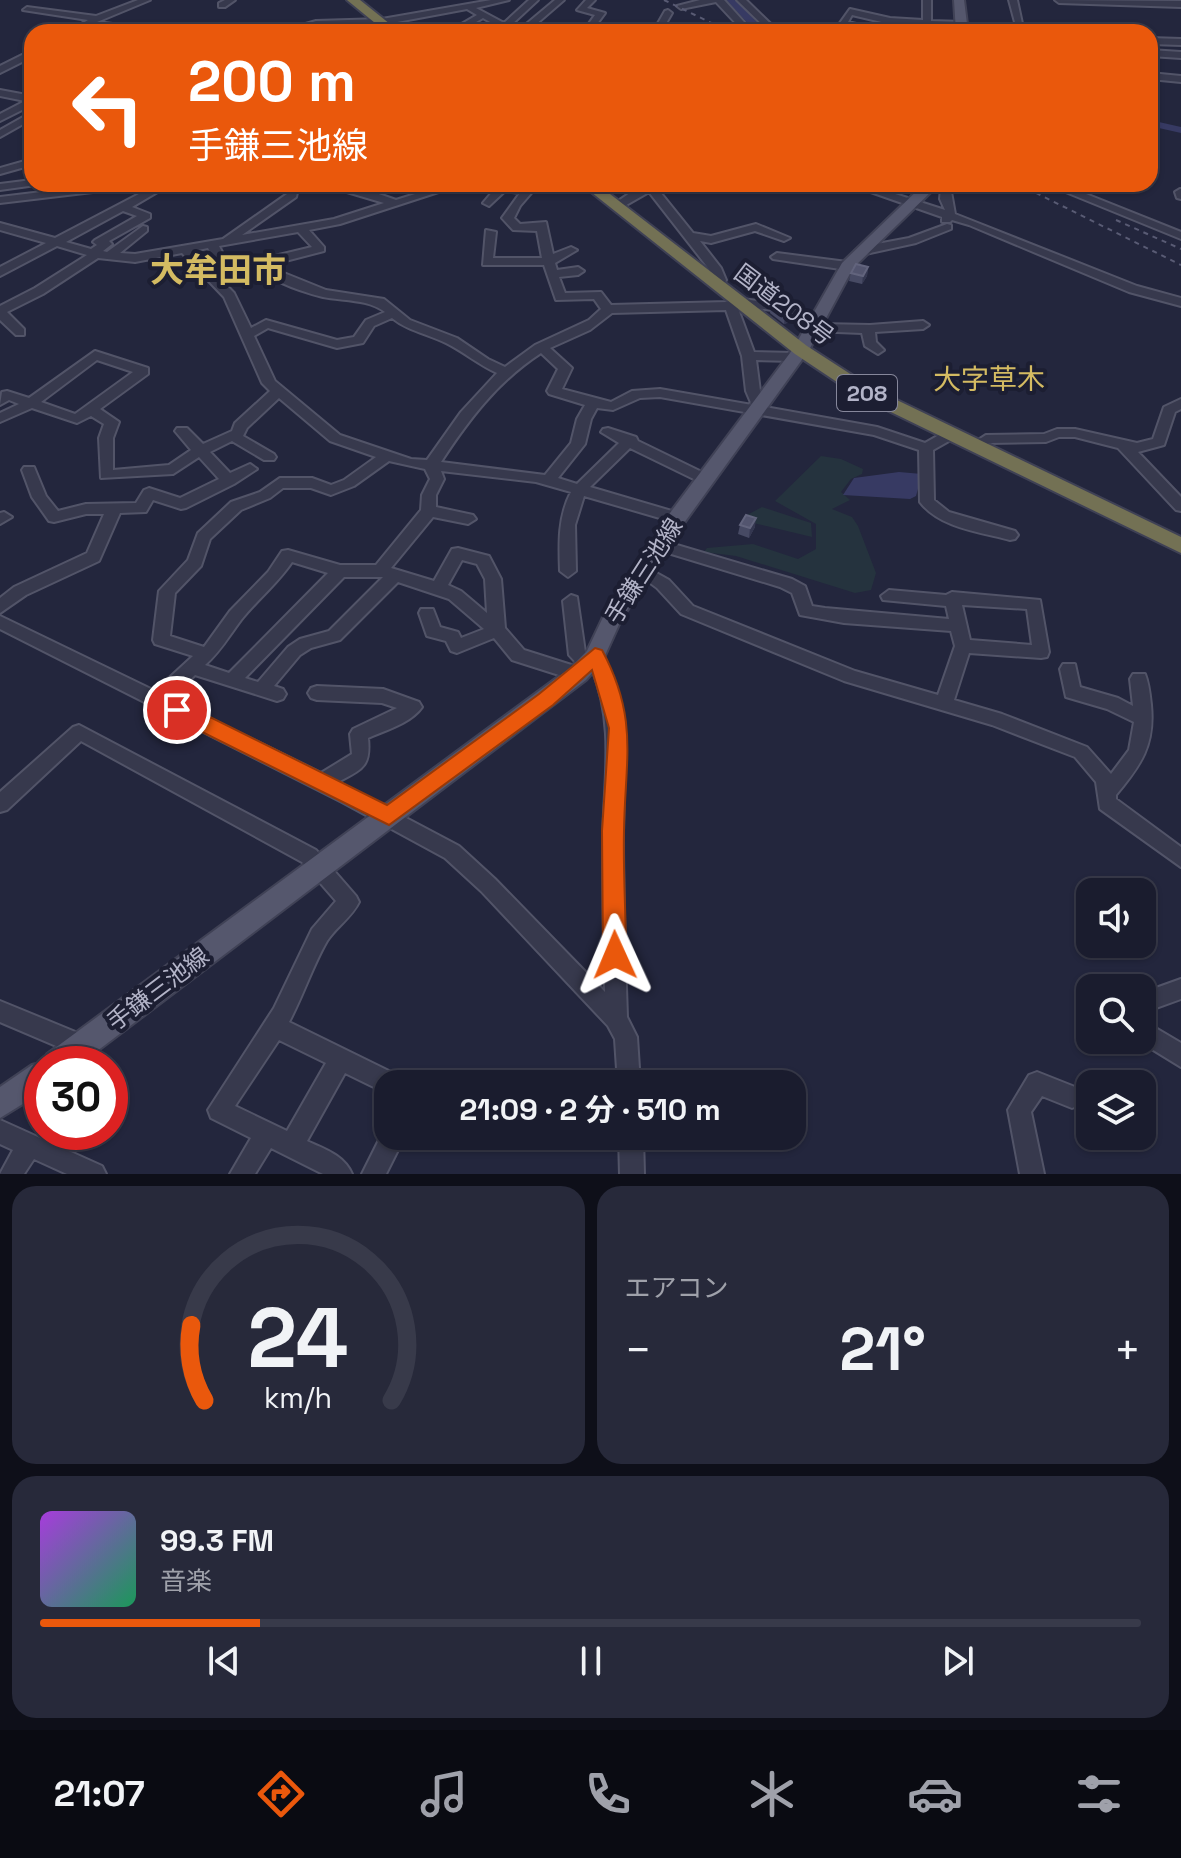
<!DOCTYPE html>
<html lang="ja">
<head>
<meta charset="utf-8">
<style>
	body { margin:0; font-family:"Space Grotesk","Noto Sans JP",sans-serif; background:#27293a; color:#f1f3f6; height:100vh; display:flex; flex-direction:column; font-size:30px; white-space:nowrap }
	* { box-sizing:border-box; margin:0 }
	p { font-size:26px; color:#9fa1aa }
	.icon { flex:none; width:44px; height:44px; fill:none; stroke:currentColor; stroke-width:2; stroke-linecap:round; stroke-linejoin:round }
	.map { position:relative; height:1174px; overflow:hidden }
	.sheet { display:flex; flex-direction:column; gap:12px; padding:12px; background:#0e0f19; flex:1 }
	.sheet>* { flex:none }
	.hud { position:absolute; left:24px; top:24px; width:1134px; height:168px; border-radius:24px; box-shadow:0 2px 6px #0004,0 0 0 2px #383a4a; background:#ea580c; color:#fff; overflow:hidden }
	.controls { position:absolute; left:1076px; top:878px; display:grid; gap:16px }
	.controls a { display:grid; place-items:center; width:80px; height:80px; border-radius:16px; background:#1a1c2e; box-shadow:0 2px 6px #0004,0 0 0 2px #383a4a; font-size:40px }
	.speed { position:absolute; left:24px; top:1046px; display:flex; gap:16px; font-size:40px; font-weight:700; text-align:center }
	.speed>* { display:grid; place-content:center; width:104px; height:104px; border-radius:50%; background:#1a1c2e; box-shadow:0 2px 6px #0004,0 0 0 2px #383a4a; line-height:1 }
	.speed .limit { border:12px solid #d22; background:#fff; color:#111 }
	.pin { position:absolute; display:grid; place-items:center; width:68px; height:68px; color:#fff; margin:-34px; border:4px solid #fff; border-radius:50%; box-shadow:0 2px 8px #0007 }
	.me { position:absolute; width:88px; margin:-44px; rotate:359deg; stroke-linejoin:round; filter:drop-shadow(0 0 6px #0008) }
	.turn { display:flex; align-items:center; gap:28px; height:168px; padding:0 32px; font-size:36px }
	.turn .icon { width:104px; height:104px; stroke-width:2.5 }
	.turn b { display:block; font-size:56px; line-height:68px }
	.big { font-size:60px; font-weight:700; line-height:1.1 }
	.sheet .tile { flex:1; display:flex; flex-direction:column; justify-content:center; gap:12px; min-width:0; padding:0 28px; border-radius:24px; background:#27293a }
	.sheet .dial { align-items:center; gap:0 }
	.dial svg { height:208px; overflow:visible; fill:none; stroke:#383a4a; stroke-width:7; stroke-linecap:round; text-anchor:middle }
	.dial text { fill:#f1f3f6; stroke:none }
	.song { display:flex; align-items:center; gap:24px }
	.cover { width:96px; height:96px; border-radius:12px; background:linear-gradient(135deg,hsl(280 70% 55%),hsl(150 70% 35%)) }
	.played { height:8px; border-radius:4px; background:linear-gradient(90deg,#ea580c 20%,#383a4a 20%) }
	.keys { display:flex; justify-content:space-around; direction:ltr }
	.heat { display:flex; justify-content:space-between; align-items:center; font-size:44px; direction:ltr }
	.sheet .tiles { flex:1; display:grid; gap:12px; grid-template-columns:1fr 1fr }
	.tile:last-child { grid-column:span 2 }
	.trip { position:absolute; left:374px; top:1070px; width:432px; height:80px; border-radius:24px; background:#1a1c2e; box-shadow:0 2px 6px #0004,0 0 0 2px #383a4a; font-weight:700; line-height:80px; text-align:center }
	.tab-bar { display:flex; height:128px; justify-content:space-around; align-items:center; background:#0a0b12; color:#9fa1aa }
	.tab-bar .icon { width:56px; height:56px }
	.tab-bar .active { color:#ea580c }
	.tab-bar b { font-size:36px; color:#f1f3f6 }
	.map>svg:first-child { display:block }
	.green { fill:#25333e }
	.water { fill:#373a63 }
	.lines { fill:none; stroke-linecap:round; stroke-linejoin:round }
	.river { fill:#373a63; fill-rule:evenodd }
	.minor-casing { stroke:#525468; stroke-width:4 }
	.major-casing { stroke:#404256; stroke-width:4 }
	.highway-casing { stroke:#3f4155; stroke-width:4 }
	.minor { fill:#37394d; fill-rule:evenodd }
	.major { fill:#55576d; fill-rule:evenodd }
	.highway { fill:#737154; fill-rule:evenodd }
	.rail { stroke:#595b74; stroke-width:2; stroke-dasharray:5 5; stroke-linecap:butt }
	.wall { fill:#474a64 }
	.shaded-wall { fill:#343750 }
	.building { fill:#53556f; stroke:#62647d; stroke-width:2 }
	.route { fill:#ea580c; stroke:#983908; stroke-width:2 }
	.labels { text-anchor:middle; stroke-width:8; stroke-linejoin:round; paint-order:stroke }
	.shield { fill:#1c1e32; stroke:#86879b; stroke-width:2 }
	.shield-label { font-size:22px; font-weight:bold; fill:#b3b4c8 }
	.street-label { font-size:24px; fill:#b3b4c8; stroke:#1c1e32 }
	.quarter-label { font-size:28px; fill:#d4bb62; stroke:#1c1e32 }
	.far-town-label { font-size:34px; font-weight:bold; fill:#d4bb62; stroke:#1c1e32 }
</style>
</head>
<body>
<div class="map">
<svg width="1181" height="1174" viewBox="0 0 1181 1174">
	<rect width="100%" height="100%" fill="#23263d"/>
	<path class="green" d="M821,456L841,459L863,469L862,474L851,479L841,492L850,500L832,509L852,517L858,526L876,573L871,590L855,593L736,556L704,552L707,548L753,544L798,559L816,549V524L775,501Z
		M762,507L811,523L812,537L745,521L747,515Z"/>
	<path class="water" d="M899,472L922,474L916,496L910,499L843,495L854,478Z"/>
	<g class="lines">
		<path class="river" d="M726,0H736L766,32H756Z
			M1150,120L1181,127V133L1150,126Z"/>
		<g class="minor-casing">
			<path id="minor" d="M138,0H150L97,22L136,27L140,30L139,32L89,26L79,32H68L88,20L23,10L27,7L96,16Z
				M225,0H235L225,7H219V3Z
				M491,0H509L476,8L504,23L529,0H538L510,26L518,31L555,0H564L527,32H495L499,27L483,18L459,32H448L477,15L467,9L381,25L377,23L278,32L316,21L382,19Z
				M586,0H595L587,8L605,13L591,32H583L595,15L577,10Z
				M700,0H724L753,32H744L716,2L681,9L677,6Z
				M737,0H746L779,32H770Z
				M923,0H931V21L964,22L968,25L965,27L1000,29L1004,32H959L958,30L961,27L890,24L852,15L848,22L889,32H872L845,27L844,29L851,32L835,30L850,9L890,18L923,20Z
				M1009,0H1017L1023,28L1016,26Z
				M1055,0L1181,1V7L1059,3Z
				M668,10L672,13L661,32H653L665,11Z
				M1150,38L1181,39V45L1150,44Z
				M32,50V57L0,73V66Z
				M1150,50L1181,52V58L1150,56Z
				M1150,73L1181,76V82L1150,79Z
				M0,90L32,96V105L0,121V114L25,101L0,96Z
				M32,112V119L0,137V130Z
				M32,159V165L0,174V168Z
				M32,180V184L36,185L0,190V184Z
				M108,184H140L135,187L0,203V197Z
				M158,184H171L132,207L150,214V218L109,241L112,244L103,251L107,252L143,226L147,227V231L120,253L135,254L223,239L287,194L289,184H299L296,197L242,235L334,219L384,203L320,184H350L396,200L447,184H463L340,224L309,230L324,247V251L270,265L274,269L326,290L384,299L410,320L457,338L488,359L505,367L535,345L589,320L601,309L594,299L556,300L544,265H483L486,230L496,232L493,258H542L537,231L513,230L502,218L520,193L505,191L489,206L483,203L494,190L468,184L525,187L528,184H539L520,206L514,218L520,224L546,222L553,254L571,247L577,250L555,263L557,270L578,267L584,271L578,275L559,277L565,293L601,292L611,305L727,302L736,295L742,299L789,305L802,316L821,324L870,325L923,321L929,325L923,329L875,332L876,342L884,350L878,354L865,346L862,333L812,331L808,330L807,326L794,322L781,311L737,306L754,352L794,353L801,357L794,361L756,360L760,391L765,407L877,427L925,443L946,431H956L958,434L956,437L933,450L934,500L949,512L1015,531L1018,535L1015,539L1010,540C980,532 940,528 920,502L919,450L874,435L660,397L640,398L613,410L597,408L591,419L585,444L558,478L577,484L619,443L601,432L603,429L608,428L636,437L638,441L712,477L714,480L712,483H702L630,448L590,487L682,514L685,518L682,522L677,523L584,496L575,525L576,571L568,577L560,571C559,543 558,517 571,492L536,482L441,471L444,479L436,495V507L473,515L476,519L468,524L433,517L391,568L434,581L452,549L458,548L489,556L501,579L505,628L524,650L584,669L587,674L584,679L578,681L512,660L494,638L457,653L451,651L446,641L427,636L419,613L421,609H433L440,627L458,632L461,638L484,629L449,599L398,582L340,640L311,648L300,655L274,686L283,689L286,694L283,699L277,701L195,675L170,699L321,773L352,754L350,734L353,729L397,708L382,703L317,700L311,698L308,693L311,688L317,686L383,689L419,702L422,707C411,723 386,730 368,738C371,767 362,769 338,782L459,846L495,879L605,992C604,941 603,890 603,839C604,780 615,725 592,669H582L569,655L563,601L571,595L577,597L585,652L588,654L595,650L601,651C634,715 623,770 623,838C623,898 625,958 627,1017L637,1037L640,1084H618L615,1039L608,1026L481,891L445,858L342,802L0,629V616L155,691L193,656L155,644L153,640L159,591L188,560L198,533L231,502L260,492L280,478H312L331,485L344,480L376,457L330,441L279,398L247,428L243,436L274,454L276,457L274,460H264L232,441L210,452L230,473L250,464L257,469L234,484L186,508L181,509L153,500L146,512L120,513L99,561L26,595L0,613V598L14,587L87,553L104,514H86L54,522L49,521L32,497L22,470L24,467H34L46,496L58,511L86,504L136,503L144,490L149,488L180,498L219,479L199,457L173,474L101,478L99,438L104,424L91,416L77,423L32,408L0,422V413L19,404L9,400L0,405L2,392L7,391L29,398L95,351L148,368V374L100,409L119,422L113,438V470L169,465L191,450L175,431L177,428H187L203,444L232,431L235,423L270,391L262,383L224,297L182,253L135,262L98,258L43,294L7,312L24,329V335H16L0,320V306L35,288L87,255L57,246L0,276V267L46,243L0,230V223L55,238ZM123,211L137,216L95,240L93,242L97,245L91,249L66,242ZM298,232L312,247L262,259L227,262L219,246ZM208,248L219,269L259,267C272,282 303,292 323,297C343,301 368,299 385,312L366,320L354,337L337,340L266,320L251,328L234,293L193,251ZM726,310L742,356L746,391L752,405L660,389L632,391L611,402L562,389L572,368L550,348L590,330L612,313ZM392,318C408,331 428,334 446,343C464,352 479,365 497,373L461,412L427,460L411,459L340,435L275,381L254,336L268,328L337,348L363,343L374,326ZM541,353L558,369L547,391L549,394L585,405L577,419L571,443L545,475L441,462C469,419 498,381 541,353ZM97,360L133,372L75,414L41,402ZM389,461L425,469L430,479L422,495L421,510L376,565H340L288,550L282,551L268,572L230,611L204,647L170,636L175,593L201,566L210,539L241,510L270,498L283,488H311L331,495L336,493L354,486ZM462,560L477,564L485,579L487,613L461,591L448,585ZM292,562L328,573L229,673L205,665C220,652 229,636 241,620C257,600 277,584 292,562ZM344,577H383L329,631L300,639L288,647L258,682L245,678Z
				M643,184H659L656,187L693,233L711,236L756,224L790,238L784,241L755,231L711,243L700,241L721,268L726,280L721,288H713L711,285L714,280L709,269L649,192L621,208L611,206Z
				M848,184H864L945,210L940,199L941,188L950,186L955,214L1137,286L1181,298V306L1129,292L969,225L952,220L950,222H942V217Z
				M1046,184H1061L1181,232V239Z
				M1180,189H1181V199L1177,198L1175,192Z
				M947,224L951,225V229L916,243L861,255L855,251L861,247L909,238Z
				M777,253L847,262L853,266L847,270L773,259L771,257Z
				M1181,399V409L1175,412L1164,445L1138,452L1181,497V511L1176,510L1118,448L1075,437H1059L1046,442L989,443L976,451L969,446L986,435L1044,434L1057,429H1075L1137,443L1153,439L1164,407Z
				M4,512L12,517L0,524V513Z
				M660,540L792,579L805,586L812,606L825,608L949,619L946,606L883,600L881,596L889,590L946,595L952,592L1040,600L1049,652L1047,657L1041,658L969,653L954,700L1002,714L1087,747L1111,774L1129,750L1134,722L1107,709L1066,697L1060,669L1063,664H1075L1080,687L1118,698L1133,706L1130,679L1133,674H1145C1149,684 1150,695 1151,705C1155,745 1141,765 1116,795V799L1181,847V867L1100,809L1096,782L1075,757L992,725L844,681L681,614L657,588L634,571L642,565L669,580L693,606L855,671L938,695L955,646L951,631L844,623L800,615L792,593L780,587L655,549L652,545L655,541ZM962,605L1027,609L1032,645L970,640Z
				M79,725L316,850L356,896L359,902C352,917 336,927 327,941C312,967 303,996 289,1022L399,1076L402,1084H388V1094L345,1073L307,1141C324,1149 344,1155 352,1174H323L271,1148L255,1174H230L251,1138L211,1118L208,1110L274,1008L312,929L336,901L302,862L81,741L7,810L0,812V792L73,727ZM279,1040L326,1063L287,1131L235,1106Z
				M1181,979V999L1142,1013V993Z
				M0,1001L90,1038L93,1046L90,1054L82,1057L0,1022Z
				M1142,1020L1181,1043V1067L1137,1040H1142Z
				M1037,1072L1080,1089L1083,1097L1080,1105L1072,1108L1042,1096L1031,1112L1044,1174H1020L1008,1110L1029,1075Z
				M0,1120L102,1166L106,1174H67L34,1159L24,1174H0L13,1150L0,1144Z
				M388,1127V1136H405L386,1174H362L385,1128Z
				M619,1136H643L644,1174H620Z"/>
		</g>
		<g class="major-casing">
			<path id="major" d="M954,0H964L968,32H956Z
				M924,184H939L853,268L809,350L684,523L621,620L602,662L586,680L80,1064H42V1092L0,1118V1087L32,1065L44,1062L47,1054L570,668L587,651L605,613L670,513L793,349L842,263Z"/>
		</g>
		<g class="highway-casing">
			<path id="highway" d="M347,0H360L400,32H386Z
				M581,184H597L807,346L872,388L1181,537V553L858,396L795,354Z"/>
		</g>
		<use href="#minor" class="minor"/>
		<use href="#major" class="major"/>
		<use href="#highway" class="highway"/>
		<path class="rail" d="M664,0L730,32
			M1018,184L1181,265
			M1116,220L1181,249"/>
	</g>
	<path class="wall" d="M542,184H559V188L549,191Z
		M868,267L867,276L862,284L849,281L851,273Z
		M771,305H781L790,322L784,324L770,313Z
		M740,525L755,527L749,538L738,534Z"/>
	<path class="shaded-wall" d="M548,184H559V188L549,191Z
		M868,267L867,276L862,284L863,276Z
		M791,313L790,322L784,324L785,316Z
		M756,518L755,527L749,538L750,528Z"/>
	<path class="building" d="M856,264L868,267L863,276L851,273Z
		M771,305H781L791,313L785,316Z
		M746,515L756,518L750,528L740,525Z"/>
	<path class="route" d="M595,648L602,650C639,719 625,759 624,831C623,872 626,914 626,955L623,963L615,966L606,963L603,955L602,831L609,728L592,670L553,705L389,825L170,716L167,710L177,702L184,704L387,805L539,694Z"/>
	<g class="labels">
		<rect class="shield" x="837" y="375" width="60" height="36" rx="6"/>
		<g class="shield-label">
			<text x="867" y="401">208</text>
		</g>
		<g class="street-label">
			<text transform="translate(784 305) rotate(37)" y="8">国道208号</text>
			<text transform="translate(644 571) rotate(-57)" y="8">手鎌三池線</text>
			<text transform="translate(158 989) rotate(-37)" y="8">手鎌三池線</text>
		</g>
		<g class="quarter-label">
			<text x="989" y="389">大字草木</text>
		</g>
		<g class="far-town-label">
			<text x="218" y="282">大牟田市</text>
		</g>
	</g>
</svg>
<div class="controls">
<a><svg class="icon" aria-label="sound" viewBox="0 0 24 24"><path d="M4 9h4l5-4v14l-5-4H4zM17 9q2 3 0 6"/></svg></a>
<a><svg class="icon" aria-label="search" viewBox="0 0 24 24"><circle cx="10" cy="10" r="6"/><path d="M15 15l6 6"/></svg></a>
<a><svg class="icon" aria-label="layers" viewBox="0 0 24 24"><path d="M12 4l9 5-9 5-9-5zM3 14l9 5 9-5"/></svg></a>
</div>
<div class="speed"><div class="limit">30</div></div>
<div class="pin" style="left:177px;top:710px;background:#d93025"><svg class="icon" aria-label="arrive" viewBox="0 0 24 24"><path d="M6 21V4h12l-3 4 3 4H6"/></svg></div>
<svg class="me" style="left:615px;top:955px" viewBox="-20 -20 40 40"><path d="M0-17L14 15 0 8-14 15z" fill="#ea580c" stroke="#fff" stroke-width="4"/></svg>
<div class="trip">21:09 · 2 分 · 510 m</div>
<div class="hud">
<div class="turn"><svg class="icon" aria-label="left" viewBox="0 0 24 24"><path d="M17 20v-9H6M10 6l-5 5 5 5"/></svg><div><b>200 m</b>手鎌三池線</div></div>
</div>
</div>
<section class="sheet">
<div class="tiles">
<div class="tile dial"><svg viewBox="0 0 100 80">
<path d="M14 69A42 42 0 1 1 86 69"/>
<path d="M14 69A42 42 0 0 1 9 40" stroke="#ea580c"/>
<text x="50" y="56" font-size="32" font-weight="700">24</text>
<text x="50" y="72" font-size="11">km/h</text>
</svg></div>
<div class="tile"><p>エアコン</p>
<div class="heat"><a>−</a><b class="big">21°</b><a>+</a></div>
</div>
<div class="tile">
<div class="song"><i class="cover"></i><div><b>99.3 FM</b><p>音楽</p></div></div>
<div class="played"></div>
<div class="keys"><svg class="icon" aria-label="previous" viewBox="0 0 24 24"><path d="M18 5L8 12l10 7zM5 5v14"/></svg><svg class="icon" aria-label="pause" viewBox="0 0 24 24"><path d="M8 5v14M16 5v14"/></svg><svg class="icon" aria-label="next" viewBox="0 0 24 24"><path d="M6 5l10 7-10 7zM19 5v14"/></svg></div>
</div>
</div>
</section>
<nav class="tab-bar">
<b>21:07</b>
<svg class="icon active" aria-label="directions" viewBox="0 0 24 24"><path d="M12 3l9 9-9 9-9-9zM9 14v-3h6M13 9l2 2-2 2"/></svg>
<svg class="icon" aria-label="music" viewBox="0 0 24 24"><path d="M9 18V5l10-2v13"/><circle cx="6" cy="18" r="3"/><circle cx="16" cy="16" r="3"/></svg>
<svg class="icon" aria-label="phone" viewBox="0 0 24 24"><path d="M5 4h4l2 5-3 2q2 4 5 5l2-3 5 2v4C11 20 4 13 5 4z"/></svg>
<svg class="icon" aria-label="climate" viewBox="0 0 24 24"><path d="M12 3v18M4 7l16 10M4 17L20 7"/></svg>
<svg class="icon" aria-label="car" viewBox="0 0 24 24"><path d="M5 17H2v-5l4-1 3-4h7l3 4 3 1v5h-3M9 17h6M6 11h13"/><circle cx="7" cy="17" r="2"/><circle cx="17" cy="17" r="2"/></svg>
<svg class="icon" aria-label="filters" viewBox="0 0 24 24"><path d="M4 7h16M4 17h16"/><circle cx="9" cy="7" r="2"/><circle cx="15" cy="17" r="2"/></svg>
</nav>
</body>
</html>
